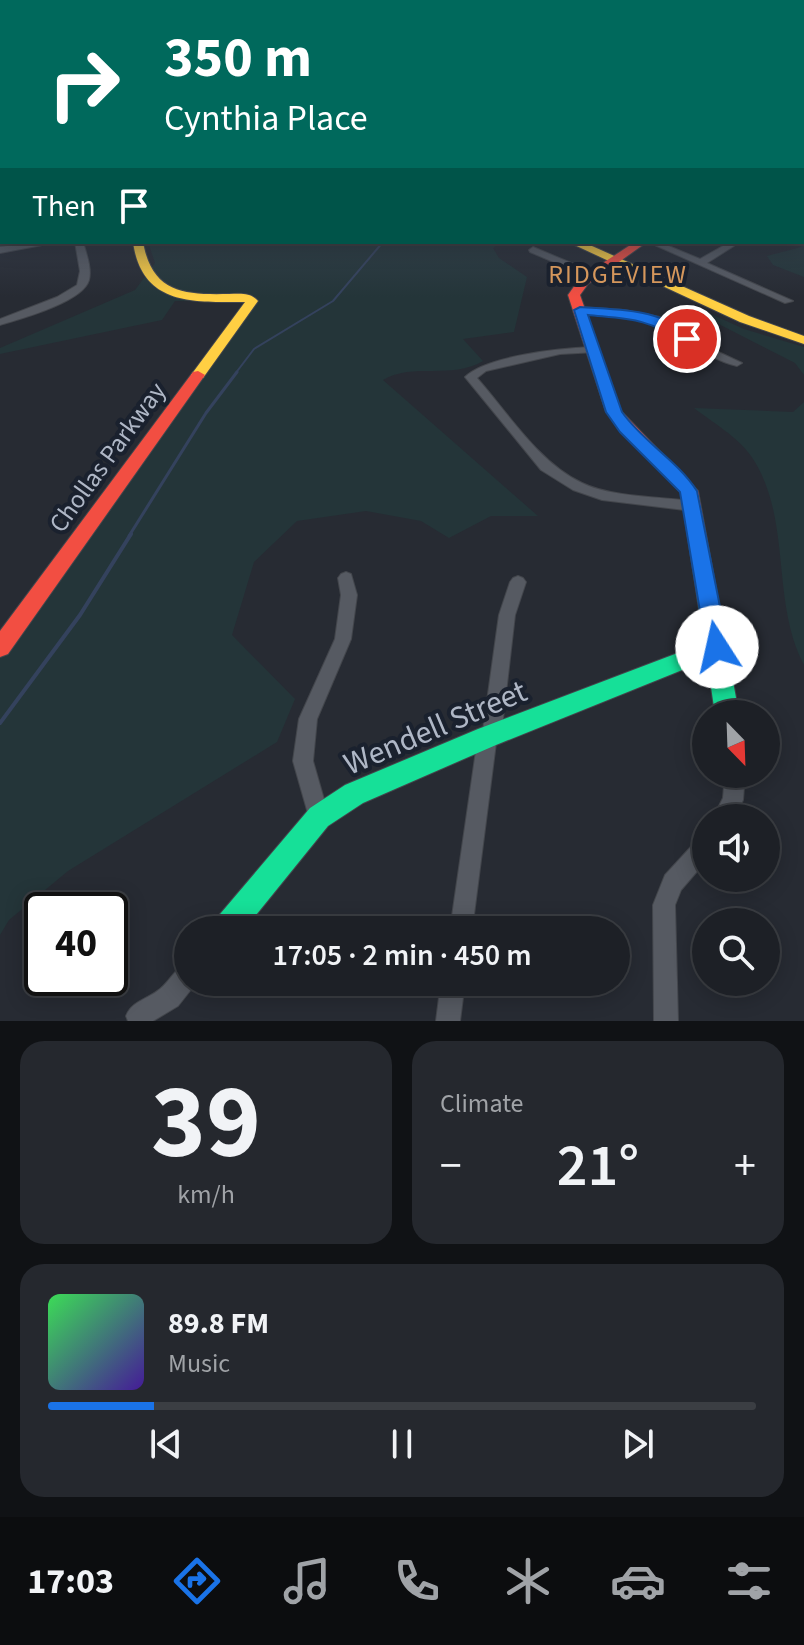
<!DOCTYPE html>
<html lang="en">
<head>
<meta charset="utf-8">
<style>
	body { margin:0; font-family:"Source Sans 3",sans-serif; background:#25282e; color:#f1f3f6; height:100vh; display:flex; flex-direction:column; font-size:30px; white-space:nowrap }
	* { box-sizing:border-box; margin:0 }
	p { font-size:26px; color:#a0a3a7 }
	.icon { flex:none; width:44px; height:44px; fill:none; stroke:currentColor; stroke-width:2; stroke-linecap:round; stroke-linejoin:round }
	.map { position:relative; height:1021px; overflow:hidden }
	.details { display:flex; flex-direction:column; gap:20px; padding:20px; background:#101215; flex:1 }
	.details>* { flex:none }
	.hud { position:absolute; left:0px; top:0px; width:804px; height:244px; box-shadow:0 4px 20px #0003,0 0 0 2px #3b3e43; background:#00695c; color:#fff; overflow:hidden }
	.needle { width:52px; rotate:157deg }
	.tools { position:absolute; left:692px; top:700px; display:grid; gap:16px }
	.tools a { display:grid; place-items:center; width:88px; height:88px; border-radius:50%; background:#1d2026; box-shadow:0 4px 20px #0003,0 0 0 2px #3b3e43; font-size:40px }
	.speed { position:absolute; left:24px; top:892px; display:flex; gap:16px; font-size:40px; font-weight:700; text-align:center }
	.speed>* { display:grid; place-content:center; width:104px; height:104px; border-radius:50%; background:#1d2026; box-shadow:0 4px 20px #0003,0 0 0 2px #3b3e43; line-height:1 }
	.speed .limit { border:4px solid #111; border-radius:12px; background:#fff; color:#111 }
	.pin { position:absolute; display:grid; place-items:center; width:68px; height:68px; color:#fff; margin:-34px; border:4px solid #fff; border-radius:50%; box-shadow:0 2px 8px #0007 }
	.me { position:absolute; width:88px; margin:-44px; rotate:350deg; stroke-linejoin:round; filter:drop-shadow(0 0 6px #0008) }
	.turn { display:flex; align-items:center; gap:28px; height:168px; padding:0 32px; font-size:36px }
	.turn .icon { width:104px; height:104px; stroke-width:2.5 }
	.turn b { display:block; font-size:56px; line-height:68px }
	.then { display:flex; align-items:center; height:76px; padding:0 32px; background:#0003; gap:16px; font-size:30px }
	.big { font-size:60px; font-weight:600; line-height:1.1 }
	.details .tile { flex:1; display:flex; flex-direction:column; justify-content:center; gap:12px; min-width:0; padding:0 28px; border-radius:24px; background:#25282e }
	.details .dial { align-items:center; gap:0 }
	.dial b { font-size:104px; line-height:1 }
	.song { display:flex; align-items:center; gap:24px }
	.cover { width:96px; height:96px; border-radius:12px; background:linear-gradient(135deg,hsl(130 70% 55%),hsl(260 70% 35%)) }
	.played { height:8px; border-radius:4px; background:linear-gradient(90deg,#1a73e8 15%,#3b3e43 15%) }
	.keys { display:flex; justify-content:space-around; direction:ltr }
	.heat { display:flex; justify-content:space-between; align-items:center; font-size:44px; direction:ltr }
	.details .tiles { flex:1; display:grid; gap:20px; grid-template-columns:1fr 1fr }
	.tile:last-child { grid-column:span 2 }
	.trip { position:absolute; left:174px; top:916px; width:456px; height:80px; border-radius:40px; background:#1d2026; box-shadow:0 4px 20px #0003,0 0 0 2px #3b3e43; font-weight:600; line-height:80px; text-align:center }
	.dock { display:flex; height:128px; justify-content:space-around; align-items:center; background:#0c0d0f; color:#a0a3a7 }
	.dock .icon { width:56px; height:56px }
	.dock .on { color:#1a73e8 }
	.dock b { font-size:36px; color:#f1f3f6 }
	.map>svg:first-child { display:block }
	.green { fill:#243539 }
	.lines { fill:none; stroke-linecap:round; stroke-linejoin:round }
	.stream-far2 { stroke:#34425d; stroke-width:2 }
	.stream-far1 { stroke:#34425d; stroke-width:3 }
	.stream { stroke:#34425d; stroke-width:4 }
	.street-casing { stroke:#43464c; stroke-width:2 }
	.fast-casing { stroke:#43464c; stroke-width:2 }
	.slow-casing { stroke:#43464c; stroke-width:2 }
	.jam-casing { stroke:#43464c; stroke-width:2 }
	.street { fill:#565a62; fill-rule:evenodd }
	.fast { fill:#16e098; fill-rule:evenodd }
	.slow { fill:#ffcf43; fill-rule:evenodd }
	.jam { fill:#f24e42; fill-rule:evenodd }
	.route { fill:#1a73e8; stroke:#114b97; stroke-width:2 }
	.labels { text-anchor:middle; stroke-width:8; stroke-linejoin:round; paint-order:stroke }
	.far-quarter-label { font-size:26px; letter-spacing:2px; fill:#d5975c; stroke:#1a212e }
	.street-label { font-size:26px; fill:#afb7c6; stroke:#1a212e }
	.near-street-label { font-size:32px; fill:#afb7c6; stroke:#1a212e }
</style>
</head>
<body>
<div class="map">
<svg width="804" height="1021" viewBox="0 0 804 1021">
	<rect width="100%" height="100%" fill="#272b33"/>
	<path class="green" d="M804,236V277L773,265L767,256L801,247Z
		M148,242H502L493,248L499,258L527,277L514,332L463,339L483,361C451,380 413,362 383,380L538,516H491L449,538L421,521L366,511L297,521L254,562L232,635L295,699L277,742L68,871L9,920L0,935V643L244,302L175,301L162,320L0,354V348L135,290L155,263Z
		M700,309L744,329L804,347V375L795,363L699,314Z
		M804,402V665C770,601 793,517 751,456C738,437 712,422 694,408L793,412Z"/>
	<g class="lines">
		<path class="stream-far2" d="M235,374L254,349L333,301L383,242"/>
		<path class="stream-far1" d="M129,536L206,413L237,372"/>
		<path class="stream" d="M0,723L80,615L131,534"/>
		<g class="street-casing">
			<path id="street" d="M37,242H58L0,253V247Z
				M75,242H83C86,253 92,268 89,280C83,302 20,319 0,325V319L57,297L77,285L80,271Z
				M648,242H659L700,259L730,242H740L707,263L793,301L785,303Z
				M533,247L595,273L597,275L589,277L530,252L529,250Z
				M580,307L624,310L660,317L712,349L742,363L737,366C703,358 684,334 653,322C628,312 602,316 577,312V308Z
				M592,347L596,348V352L560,354L486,371L477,378C508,413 539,463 582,483C610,497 661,497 693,501L698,503L700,506L698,509L693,511L602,500L573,490L541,470L465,377C486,356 562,348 592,347Z
				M346,572L351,574L357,595L351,639L317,719L313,761L329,817L326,824L319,827L312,824L309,817L293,761L299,719L335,639L341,595L338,578L341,574Z
				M518,576L523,578L526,582L515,615L501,736L496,743L472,930H450L478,737L483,730L499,615L510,582L513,578Z
				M725,774H745L743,800L734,818H713L723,798Z
				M706,834V861L681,890L675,905L678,1021H654L653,905L665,875L699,838Z
				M188,962V982H197L178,1006L153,1021H128L126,1016C132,1001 148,999 160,989C171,980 175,968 188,962Z
				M441,982H465L460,1021H436Z"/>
		</g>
		<g class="fast-casing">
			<path id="fast" d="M0,155H2V161H0Z
				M706,581L713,583L716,589L739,714H715L707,660L496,745L363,803L328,826L244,930H210L215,920L310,808L345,785L478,729L704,643L696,589L699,583Z"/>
		</g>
		<g class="slow-casing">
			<path id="slow" d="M133,242H143C152,293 184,295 229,294C240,294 250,292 258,301L203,378H193L191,375L245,302C193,302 142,306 133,242Z
				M568,242H583L749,316L804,336V344L740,322Z"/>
		</g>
		<g class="jam-casing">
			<path id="jam" d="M802,156L804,157V163L802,162Z
				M635,242H647L588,284L580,295L621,411L698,491L716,589L713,595L706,597L699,595L696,589L681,493L606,412L568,295L580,278Z
				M198,371L205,375L8,654L0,657V631L193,372Z"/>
		</g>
		<use href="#street" class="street"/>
		<use href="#fast" class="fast"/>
		<use href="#slow" class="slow"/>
		<use href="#jam" class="jam"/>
	</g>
	<linearGradient id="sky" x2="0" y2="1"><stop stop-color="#15181c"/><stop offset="0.52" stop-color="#414a5b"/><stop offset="1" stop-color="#414a5b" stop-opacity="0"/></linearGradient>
	<rect width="804" height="297" fill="url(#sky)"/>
	<path class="route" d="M580,307C620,310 664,308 693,339L682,342C649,318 627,319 588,315L622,412C643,442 677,460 697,491L728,647L725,654L717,657L709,654L706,647L680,492L620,432L606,412L574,310Z"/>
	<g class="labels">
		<g class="far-quarter-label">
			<text x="618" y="283">RIDGEVIEW</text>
		</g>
		<g class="street-label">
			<text transform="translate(107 457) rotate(-54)" y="9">Chollas Parkway</text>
		</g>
		<g class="near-street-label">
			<text transform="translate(435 727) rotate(-23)" y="11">Wendell Street</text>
		</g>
	</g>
</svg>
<div class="tools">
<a><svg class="needle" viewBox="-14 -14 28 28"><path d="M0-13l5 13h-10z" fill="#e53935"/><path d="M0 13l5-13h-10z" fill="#a0a3a7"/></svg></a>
<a><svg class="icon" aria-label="sound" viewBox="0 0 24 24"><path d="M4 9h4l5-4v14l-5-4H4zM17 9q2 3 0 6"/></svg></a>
<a><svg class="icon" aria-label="search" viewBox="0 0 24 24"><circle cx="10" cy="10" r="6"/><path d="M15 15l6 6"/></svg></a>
</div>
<div class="speed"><div class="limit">40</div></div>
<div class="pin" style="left:687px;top:339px;background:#d93025"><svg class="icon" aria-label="arrive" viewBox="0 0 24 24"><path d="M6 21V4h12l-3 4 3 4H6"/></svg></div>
<svg class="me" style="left:717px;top:647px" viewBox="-20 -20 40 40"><circle r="19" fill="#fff"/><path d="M0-13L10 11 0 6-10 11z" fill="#1a73e8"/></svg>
<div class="trip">17:05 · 2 min · 450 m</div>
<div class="hud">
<div class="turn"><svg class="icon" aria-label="right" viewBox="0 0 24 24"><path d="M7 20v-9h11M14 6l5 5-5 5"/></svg><div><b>350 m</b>Cynthia Place</div></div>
<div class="then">Then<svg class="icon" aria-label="arrive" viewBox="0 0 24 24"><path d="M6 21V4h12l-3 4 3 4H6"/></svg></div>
</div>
</div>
<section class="details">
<div class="tiles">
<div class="tile dial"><b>39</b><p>km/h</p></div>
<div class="tile"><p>Climate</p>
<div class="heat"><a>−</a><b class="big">21°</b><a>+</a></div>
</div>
<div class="tile">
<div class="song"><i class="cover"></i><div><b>89.8 FM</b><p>Music</p></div></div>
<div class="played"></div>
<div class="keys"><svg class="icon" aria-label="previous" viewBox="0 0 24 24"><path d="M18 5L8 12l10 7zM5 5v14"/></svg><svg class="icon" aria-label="pause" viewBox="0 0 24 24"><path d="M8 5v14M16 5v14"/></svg><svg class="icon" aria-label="next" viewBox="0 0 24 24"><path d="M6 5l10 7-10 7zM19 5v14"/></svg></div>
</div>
</div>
</section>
<nav class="dock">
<b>17:03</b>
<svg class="icon on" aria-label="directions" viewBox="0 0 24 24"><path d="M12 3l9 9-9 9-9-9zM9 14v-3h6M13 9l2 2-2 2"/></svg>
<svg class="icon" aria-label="music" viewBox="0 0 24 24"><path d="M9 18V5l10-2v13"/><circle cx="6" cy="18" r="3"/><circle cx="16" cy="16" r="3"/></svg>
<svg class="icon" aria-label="phone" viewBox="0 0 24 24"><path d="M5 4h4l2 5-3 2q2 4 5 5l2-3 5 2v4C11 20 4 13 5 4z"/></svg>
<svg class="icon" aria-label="climate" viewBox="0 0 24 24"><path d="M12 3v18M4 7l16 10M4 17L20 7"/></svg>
<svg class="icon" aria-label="car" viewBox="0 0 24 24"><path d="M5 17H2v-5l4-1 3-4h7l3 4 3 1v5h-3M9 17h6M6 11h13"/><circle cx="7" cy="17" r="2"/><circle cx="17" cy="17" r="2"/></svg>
<svg class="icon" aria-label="filters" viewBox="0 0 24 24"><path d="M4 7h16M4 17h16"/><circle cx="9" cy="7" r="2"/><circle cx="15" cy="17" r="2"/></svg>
</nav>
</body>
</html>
